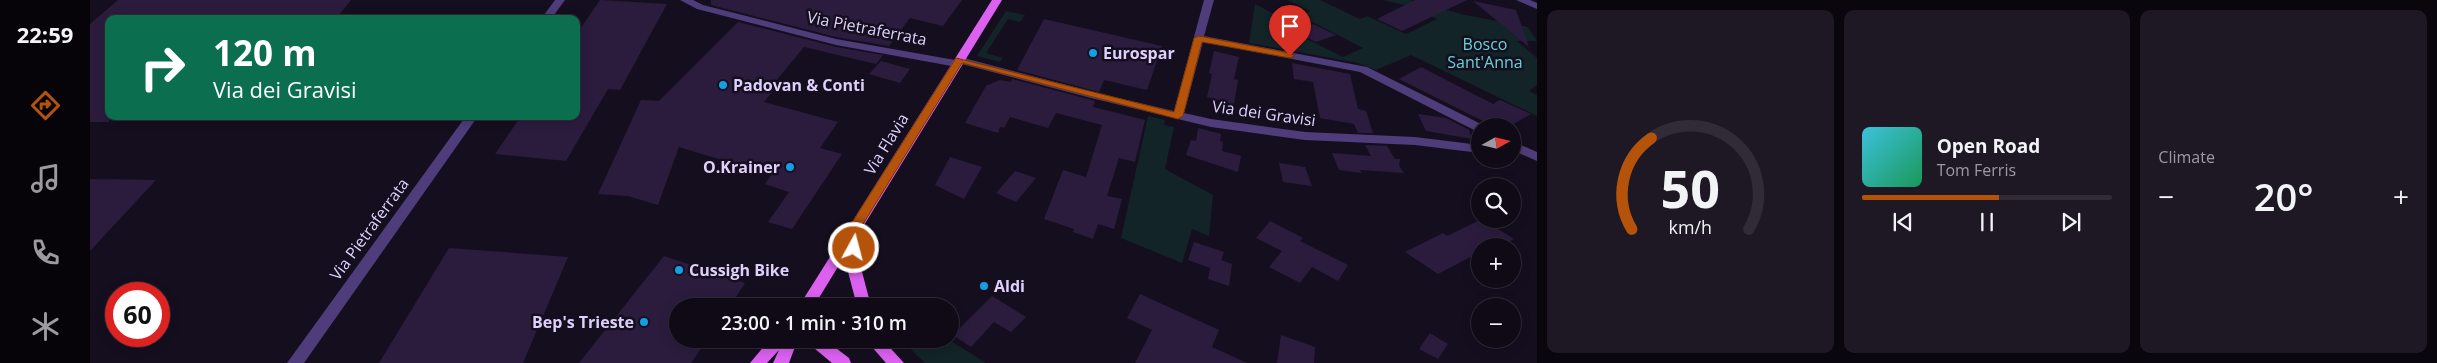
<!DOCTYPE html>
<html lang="en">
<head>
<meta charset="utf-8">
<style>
	body { margin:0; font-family:"Open Sans",sans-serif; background:#1e1824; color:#f1f3f6; height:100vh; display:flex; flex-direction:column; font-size:19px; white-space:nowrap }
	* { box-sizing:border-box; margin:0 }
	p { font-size:16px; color:#9c9aa1 }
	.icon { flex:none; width:28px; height:28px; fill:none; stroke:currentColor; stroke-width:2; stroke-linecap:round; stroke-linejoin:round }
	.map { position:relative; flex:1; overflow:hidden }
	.side { display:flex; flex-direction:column; gap:10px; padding:10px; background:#09060d; width:900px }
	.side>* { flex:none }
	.guide { position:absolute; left:15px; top:15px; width:475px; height:105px; border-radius:10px; box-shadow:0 2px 12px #0003,0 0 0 1px #302b36; background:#0b6e4f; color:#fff; overflow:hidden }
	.needle { width:32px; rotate:82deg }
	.controls { position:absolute; left:1381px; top:118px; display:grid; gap:10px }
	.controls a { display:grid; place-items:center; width:50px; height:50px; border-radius:50%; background:#100a17; box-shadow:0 2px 12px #0003,0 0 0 1px #302b36; font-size:25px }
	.speed { position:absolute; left:15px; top:282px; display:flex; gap:10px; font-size:25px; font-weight:700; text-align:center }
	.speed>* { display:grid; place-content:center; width:65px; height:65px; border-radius:50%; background:#100a17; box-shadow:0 2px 12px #0003,0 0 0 1px #302b36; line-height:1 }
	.speed .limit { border:8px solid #d22; background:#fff; color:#111 }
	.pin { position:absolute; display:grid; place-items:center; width:42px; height:42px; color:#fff; margin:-51px -21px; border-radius:50% 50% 50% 0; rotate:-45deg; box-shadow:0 0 5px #0007 }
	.pin .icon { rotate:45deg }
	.me { position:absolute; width:55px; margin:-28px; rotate:7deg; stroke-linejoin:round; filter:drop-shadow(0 0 4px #0008) }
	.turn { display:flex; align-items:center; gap:18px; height:105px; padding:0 25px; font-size:22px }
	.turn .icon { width:65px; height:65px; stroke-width:2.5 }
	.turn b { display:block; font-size:35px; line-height:42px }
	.big { font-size:38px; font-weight:600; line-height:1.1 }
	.side .tile { flex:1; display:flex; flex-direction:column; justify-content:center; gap:8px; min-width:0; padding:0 18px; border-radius:10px; background:#1e1824 }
	.side .dial { align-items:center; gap:0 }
	.dial svg { height:130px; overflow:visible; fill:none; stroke:#302b36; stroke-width:7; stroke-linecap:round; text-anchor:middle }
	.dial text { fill:#f1f3f6; stroke:none }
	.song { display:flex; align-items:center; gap:15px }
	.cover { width:60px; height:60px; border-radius:8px; background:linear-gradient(135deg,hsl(190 70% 55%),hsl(150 70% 35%)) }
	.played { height:5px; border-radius:2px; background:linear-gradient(90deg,#b45309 55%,#302b36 55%) }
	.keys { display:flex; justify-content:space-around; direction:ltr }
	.heat { display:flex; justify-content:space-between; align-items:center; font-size:28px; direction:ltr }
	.side .tiles { flex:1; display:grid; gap:10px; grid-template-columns:repeat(3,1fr) }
	.trip { position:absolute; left:579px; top:298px; width:290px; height:50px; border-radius:25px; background:#100a17; box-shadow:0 2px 12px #0003,0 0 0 1px #302b36; font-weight:600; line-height:50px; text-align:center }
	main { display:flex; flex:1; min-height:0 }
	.tabs { display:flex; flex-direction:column; width:90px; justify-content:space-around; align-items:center; background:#060409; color:#9c9aa1 }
	.tabs .icon { width:35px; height:35px }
	.tabs .selected { color:#b45309 }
	.tabs b { font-size:22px; color:#f1f3f6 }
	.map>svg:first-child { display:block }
	.green { fill:#122428 }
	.building { fill:#2b1c3e }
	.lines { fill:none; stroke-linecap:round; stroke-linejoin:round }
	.minor { fill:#4e3d7a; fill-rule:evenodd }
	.primary { fill:#dd61f1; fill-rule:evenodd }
	.route { fill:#b45309; stroke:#753606 }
	.poi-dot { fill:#139fe4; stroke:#150e1f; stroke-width:2 }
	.labels { text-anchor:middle; stroke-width:5; stroke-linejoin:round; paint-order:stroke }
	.street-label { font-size:16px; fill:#dfd0fb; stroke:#150e1f }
	.park-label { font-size:16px; fill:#63d4d2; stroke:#150e1f }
	.poi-label { font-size:16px; font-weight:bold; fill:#dfd0fb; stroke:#150e1f; text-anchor:start }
</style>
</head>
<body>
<main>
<nav class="tabs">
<b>22:59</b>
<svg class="icon selected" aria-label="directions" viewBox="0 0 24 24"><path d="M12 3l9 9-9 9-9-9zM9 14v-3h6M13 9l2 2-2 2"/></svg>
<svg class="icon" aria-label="music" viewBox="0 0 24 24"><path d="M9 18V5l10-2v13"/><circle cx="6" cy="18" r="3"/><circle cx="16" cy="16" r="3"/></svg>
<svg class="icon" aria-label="phone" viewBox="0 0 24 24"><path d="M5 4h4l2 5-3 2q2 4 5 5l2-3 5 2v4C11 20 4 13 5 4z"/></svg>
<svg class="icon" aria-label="climate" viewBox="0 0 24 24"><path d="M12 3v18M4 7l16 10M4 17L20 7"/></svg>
</nav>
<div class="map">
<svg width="1447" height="363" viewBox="0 0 1447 363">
	<rect width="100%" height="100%" fill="#150e1f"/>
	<path class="green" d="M1197,0H1230L1270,19L1277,16L1316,34L1347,19L1320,6L1292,0H1320L1375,15L1438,27L1447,41H1427L1447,58V85L1439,91L1447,95V116L1321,55L1286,70L1268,63L1159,43L1165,4L1207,26L1199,30L1253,57L1273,48L1211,16L1220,11Z
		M916,11L935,15L930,22L918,19L896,53L913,58L910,62L887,56Z
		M1058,116L1075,120L1074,125L1084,127L1075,169L1123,195L1119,236L1102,229L1092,263L1031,238Z
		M810,339H858L896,363H835Z"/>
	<path class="building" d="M28,0H261L246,19H19V122H0V24Z
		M510,0L577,4L530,90L518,89L476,161L405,154L431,116H486V35Z
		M621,0H872L853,26L820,18L799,46L746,37L621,5Z
		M1325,0H1377L1312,31L1287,19Z
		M1383,1L1426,10L1439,47Z
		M954,19L1072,46L1057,90L1014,80L1009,92L927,70Z
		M648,22L746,47L793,55L786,64L714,47L686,81L690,82L674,102L748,122L730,148L752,154L702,229L678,222L699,192L675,184L681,175L589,147L568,205L538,196L508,194L551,100L569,101Z
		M1223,24L1246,35L1226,42L1205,32Z
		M1124,51L1149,57L1144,79L1148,80L1144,104L1117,97L1122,74L1119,73Z
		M791,61L820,69L810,83L779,74Z
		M1202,63L1260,74L1268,109L1276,111L1283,133H1268L1264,124L1230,118L1223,82L1204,79Z
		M1331,67L1403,104L1410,100L1441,114L1420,126H1403L1309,79Z
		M922,79L1005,101L1003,107L1055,120L1045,162L1029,158L1017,196L1032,199L1024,229L1008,224L1003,239L983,232L984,229L954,219L973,170L996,177L1012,125L966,113L958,128L920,117L914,128L910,127L908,133L875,123L896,86L910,80L921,82Z
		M1328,114L1356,118L1379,130L1382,139L1336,131Z
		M1108,128L1131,134L1130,141L1133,142L1132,151L1151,156L1148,172L1096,155L1101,140L1106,141Z
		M1275,145L1297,146L1305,159H1310L1309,166L1314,173L1270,170L1272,173L1249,170L1242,153L1281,156Z
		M860,157L892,167L874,199L845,185Z
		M1189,163L1215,167L1222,186L1193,182Z
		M925,171L946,178L926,202L906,193Z
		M0,179L66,180L0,251Z
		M1392,219L1424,239L1411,246H1390V252L1348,274L1315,252L1353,233L1357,236Z
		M1180,221L1213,238L1210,241L1258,265L1248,281L1222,267L1210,283L1179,267L1192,251L1166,238Z
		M1104,242L1134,252L1131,260L1142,264L1139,286L1118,279L1120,268L1098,260Z
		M359,248L478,257L433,363H289Z
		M574,256L655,283L640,306H588V339H618L601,363H489Z
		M1050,294L1129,330L1122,347L1157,363H1045L1062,330L1037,318Z
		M902,296L936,317L921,332L904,322L881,347L863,335Z
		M1340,333L1358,344L1348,359L1329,349Z
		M1191,335L1225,347L1224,363H1187Z"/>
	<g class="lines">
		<path class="minor" d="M465,0H475L461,19H451Z
			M590,0H603L613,5L746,39L865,60L870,57L1007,93L1084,111L1114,0H1124L1114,36L1277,67L1395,126H1390V132L1386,131L1270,72L1113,42L1094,113L1121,119L1215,132L1325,137L1390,145V153L1325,145L1215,140L1121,127L1001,98L872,64L867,67L746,45L607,9Z
			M1426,0H1440L1447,3V9Z
			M376,116H388L214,363H197Z
			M1422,141L1447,152V161L1422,150Z"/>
		<path class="primary" d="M902,0H912L771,230V268L781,306H767L757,268V252L724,306H709Z
			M680,339H708L699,363H683L689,350L677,363H660Z
			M716,339H734L759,358L761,363H742L718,343Z
			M775,339H792L814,363H796Z"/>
	</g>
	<path class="route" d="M1109,36L1200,53L1205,56L1200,58L1112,42L1093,116L1088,119L872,63L770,229L768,252H759L758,229L866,58L1084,112L1104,38Z"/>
	<g class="poi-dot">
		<circle cx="1003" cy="53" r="5"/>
		<circle cx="633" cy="85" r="5"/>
		<circle cx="700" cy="167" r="5"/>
		<circle cx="589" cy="270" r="5"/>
		<circle cx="894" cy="286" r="5"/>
		<circle cx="554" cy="322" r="5"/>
	</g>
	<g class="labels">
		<g class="street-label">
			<text transform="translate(777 28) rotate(11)" y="6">Via Pietraferrata</text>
			<text transform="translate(1174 113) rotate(8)" y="6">Via dei Gravisi</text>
			<text transform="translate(796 144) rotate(-58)" y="6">Via Flavia</text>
			<text transform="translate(279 229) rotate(-54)" y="6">Via Pietraferrata</text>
		</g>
		<g class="park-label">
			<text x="1395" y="50">Bosco<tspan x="1395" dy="18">Sant'Anna</tspan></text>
		</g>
		<g class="poi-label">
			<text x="1013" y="59">Eurospar</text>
			<text x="643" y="91">Padovan &amp; Conti</text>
			<text x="690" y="173" text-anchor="end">O.Krainer</text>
			<text x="599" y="276">Cussigh Bike</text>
			<text x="904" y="292">Aldi</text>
			<text x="544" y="328" text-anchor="end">Bep's Trieste</text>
		</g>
	</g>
</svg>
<div class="controls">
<a><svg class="needle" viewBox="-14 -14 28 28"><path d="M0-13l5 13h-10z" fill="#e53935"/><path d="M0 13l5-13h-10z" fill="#9c9aa1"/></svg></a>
<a><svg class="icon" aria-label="search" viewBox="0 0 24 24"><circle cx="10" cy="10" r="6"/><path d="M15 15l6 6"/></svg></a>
<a>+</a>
<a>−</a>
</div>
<div class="speed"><div class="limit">60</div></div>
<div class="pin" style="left:1200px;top:56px;background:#d93025"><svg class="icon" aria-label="arrive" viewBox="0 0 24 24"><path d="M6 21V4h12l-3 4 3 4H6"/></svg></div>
<svg class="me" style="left:764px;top:248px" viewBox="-20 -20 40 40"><circle r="17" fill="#b45309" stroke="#fff" stroke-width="3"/><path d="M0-11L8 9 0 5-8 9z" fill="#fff"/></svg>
<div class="trip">23:00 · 1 min · 310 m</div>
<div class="guide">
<div class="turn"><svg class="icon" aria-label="right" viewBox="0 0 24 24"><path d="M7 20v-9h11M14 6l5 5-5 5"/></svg><div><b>120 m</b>Via dei Gravisi</div></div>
</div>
</div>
<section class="side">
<div class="tiles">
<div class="tile dial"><svg viewBox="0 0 100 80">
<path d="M14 69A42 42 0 1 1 86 69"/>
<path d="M14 69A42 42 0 0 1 26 13" stroke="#b45309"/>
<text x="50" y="56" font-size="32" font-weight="700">50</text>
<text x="50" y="72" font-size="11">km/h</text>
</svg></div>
<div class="tile">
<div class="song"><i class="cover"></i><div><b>Open Road</b><p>Tom Ferris</p></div></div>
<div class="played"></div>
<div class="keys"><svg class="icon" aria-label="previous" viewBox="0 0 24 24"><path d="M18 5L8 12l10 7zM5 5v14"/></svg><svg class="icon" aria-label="pause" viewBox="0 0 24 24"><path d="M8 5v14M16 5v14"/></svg><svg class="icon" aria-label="next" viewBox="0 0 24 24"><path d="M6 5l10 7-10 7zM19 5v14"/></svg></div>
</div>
<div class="tile"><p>Climate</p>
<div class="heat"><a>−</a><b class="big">20°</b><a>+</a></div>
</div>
</div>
</section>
</main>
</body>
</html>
